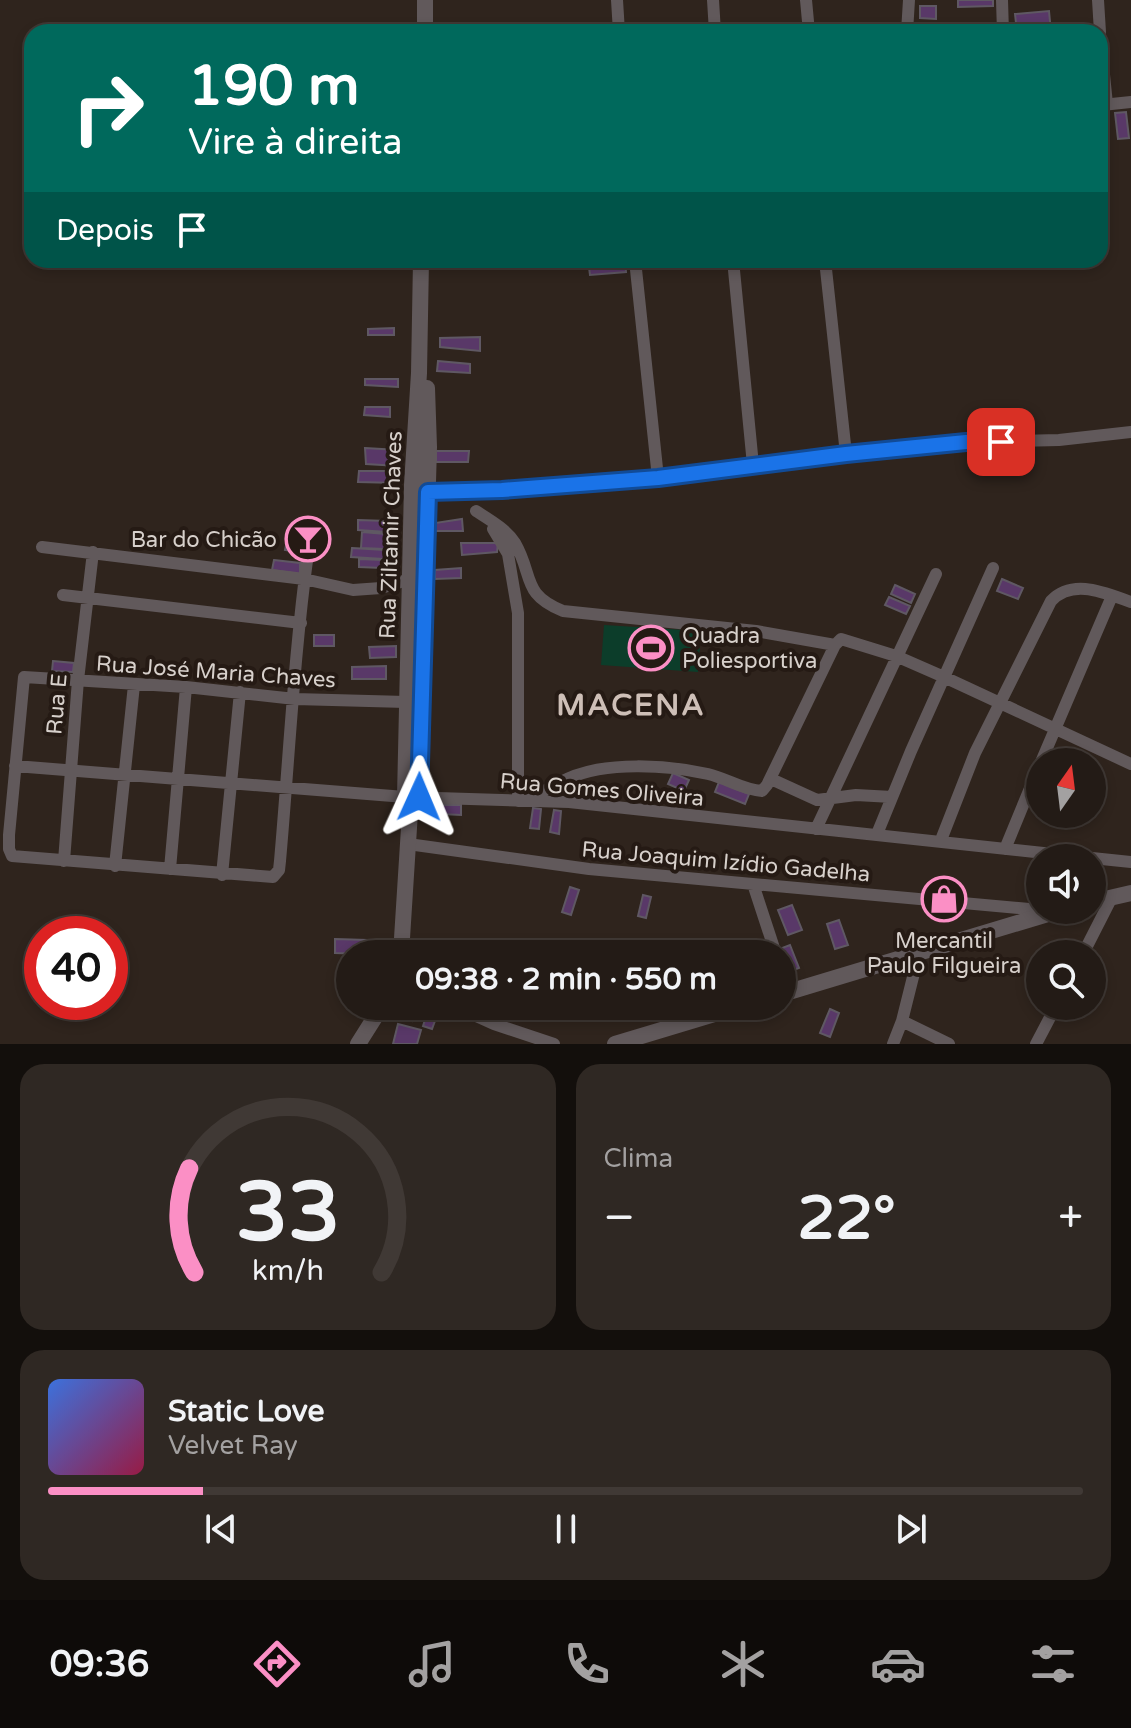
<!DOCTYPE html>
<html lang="pt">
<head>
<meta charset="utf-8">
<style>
	body { margin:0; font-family:"Varela Round",sans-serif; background:#2f2823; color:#f1f3f6; height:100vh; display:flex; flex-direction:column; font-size:30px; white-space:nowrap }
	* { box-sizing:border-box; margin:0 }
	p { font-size:26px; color:#a3a1a1 }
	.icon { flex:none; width:44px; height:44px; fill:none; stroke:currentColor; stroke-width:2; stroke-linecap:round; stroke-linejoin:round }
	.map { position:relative; height:1044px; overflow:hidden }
	.details { display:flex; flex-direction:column; gap:20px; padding:20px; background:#130f0c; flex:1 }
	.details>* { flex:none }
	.guide { position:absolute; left:24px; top:24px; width:1084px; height:244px; border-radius:24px; box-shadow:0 4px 12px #0003,0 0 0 2px #403935; background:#00695c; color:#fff; overflow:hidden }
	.needle { width:52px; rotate:14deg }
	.fabs { position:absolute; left:1026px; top:748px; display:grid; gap:16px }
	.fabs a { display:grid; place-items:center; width:80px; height:80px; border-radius:50%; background:#231b16; box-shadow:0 4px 12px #0003,0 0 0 2px #403935; font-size:40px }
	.speed { position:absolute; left:24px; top:916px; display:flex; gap:16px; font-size:40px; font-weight:700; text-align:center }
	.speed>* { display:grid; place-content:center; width:104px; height:104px; border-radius:50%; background:#231b16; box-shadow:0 4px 12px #0003,0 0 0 2px #403935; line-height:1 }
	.speed .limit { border:12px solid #d22; background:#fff; color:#111 }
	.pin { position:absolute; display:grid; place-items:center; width:68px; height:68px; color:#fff; margin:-34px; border-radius:16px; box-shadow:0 4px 12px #0006 }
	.me { position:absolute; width:88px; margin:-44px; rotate:1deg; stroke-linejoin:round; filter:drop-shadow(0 0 6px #0008) }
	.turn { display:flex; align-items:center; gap:28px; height:168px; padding:0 32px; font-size:36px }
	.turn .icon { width:104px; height:104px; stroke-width:2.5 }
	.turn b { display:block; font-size:56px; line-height:68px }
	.then { display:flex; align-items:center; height:76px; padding:0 32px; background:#0003; gap:16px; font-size:30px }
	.big { font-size:60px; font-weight:700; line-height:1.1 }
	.details .tile { flex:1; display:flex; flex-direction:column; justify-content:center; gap:12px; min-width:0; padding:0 28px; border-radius:24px; background:#2f2823 }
	.details .dial { align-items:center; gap:0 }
	.dial svg { height:208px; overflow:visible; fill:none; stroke:#403935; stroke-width:7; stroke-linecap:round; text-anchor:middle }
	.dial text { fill:#f1f3f6; stroke:none }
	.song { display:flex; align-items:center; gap:24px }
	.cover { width:96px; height:96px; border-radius:12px; background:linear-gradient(135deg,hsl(220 70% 55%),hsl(340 70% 35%)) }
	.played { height:8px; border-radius:4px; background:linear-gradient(90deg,#fb8fc5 15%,#403935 15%) }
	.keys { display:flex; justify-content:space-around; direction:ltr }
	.heat { display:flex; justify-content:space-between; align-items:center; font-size:44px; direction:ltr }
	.details .tiles { flex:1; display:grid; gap:20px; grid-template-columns:1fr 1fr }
	.tile:last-child { grid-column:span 2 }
	.trip { position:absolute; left:336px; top:940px; width:460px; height:80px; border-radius:40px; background:#231b16; box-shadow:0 4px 12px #0003,0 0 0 2px #403935; font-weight:700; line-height:80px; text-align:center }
	.tabs { display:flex; height:128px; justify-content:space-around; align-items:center; background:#0e0b09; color:#a3a1a1 }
	.tabs .icon { width:56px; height:56px }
	.tabs .active { color:#fb8fc5 }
	.tabs b { font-size:36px; color:#f1f3f6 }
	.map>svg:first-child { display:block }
	.green { fill:#0c3d2a }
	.building { fill:#593868; stroke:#5f5863; stroke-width:2 }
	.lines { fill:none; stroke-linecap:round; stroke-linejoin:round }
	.minor { stroke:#61595b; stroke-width:12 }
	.tertiary { stroke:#61595b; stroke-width:16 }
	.route-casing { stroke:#114b97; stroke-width:20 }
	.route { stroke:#1a73e8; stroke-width:14 }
	.labels { text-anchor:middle; stroke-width:8; stroke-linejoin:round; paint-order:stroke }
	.street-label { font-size:22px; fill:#d7d0cb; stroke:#251a14 }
	.poi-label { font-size:22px; fill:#d7d0cb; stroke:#251a14; text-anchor:end }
	.district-label { font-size:30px; font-weight:bold; letter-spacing:2px; fill:#cebfb7; stroke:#251a14 }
</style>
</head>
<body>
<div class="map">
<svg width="1131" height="1044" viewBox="0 0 1131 1044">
	<rect width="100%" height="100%" fill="#2f241d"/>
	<path class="green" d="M604,625L701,631L698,672L601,665Z"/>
	<path class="building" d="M958,0H993V6L958,7Z
		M920,6H936V19L920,18Z
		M1049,11L1051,32H1017L1015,14Z
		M1126,112L1129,138L1118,139L1115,113Z
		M588,260H625L626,272L590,275Z
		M394,328V335H368V329Z
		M480,337V351L440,347V338Z
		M438,361L470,364V373L437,371Z
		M365,379H398V387L365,385Z
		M365,407H390V417L364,415Z
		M365,448L398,450V466L366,464Z
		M436,451H469L468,462H436Z
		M359,471H398V483L358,482Z
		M462,519L463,531H435V523Z
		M358,520L387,521V532L358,530Z
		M290,528L302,531L298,552L285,550Z
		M362,532L386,534L385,549L361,548Z
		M461,543H498L497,552L462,555Z
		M352,548L385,550L384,559L351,557Z
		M359,559L383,560L382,568L359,567Z
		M274,560L300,563V574L272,570Z
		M461,568V578L435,579V570Z
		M1002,579L1023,588L1018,599L997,591Z
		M895,585L915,594L911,603L891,594Z
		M889,597L910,606L906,614L885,605Z
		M314,635H334V646H314Z
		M396,646V657L370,658L369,647Z
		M53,661L74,663L73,672L52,671Z
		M386,666V679H352V667Z
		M673,773L689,780L684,791L668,784Z
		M719,782L749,794L745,804L715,792Z
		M441,805H461V815L441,814Z
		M533,808L541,809L539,829L530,828Z
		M554,810L561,811L559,834L550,832Z
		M570,887L579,890L571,915L562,912Z
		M643,895L651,897L646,918L638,916Z
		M792,905L802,930L788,935L778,910Z
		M839,920L848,945L835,949L827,924Z
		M335,939L367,940L366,954L335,953Z
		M790,945L799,968L791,971L782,948Z
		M403,1006H417L412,1021L399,1017Z
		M429,1007L439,1010L432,1029L423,1026Z
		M830,1009L839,1013L830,1037L820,1033Z
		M398,1024L421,1030L417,1044H393Z"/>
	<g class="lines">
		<path class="minor" d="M617,0L619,32
			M713,0L715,32
			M806,0L809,32
			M1002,0L1003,32
			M1098,0L1100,32
			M907,32L909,0
			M1100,35L1107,104
			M1102,105L1131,102
			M635,260L658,478
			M733,260L753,465
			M825,260L846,454
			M428,492L502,490L658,478L846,454L966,442L1059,440L1131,432
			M476,511C490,520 506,529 515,543C534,576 521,594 563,611L756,631L835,645
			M493,529L508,554L518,613V801
			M42,547L304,579L353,590L381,588L410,579
			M308,553C294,655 289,759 280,861L279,870L273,877L12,856L9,849V835L24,677L186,687L295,699L406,702
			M63,595L301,623
			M1041,762L1112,596
			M15,766L405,797L569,802L1090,858
			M771,779L817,800L856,795L892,797
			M529,800C541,793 553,785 567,779C606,761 667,765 708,774C726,778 743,790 762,791L767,785L835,645L841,639L896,656L944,677L1131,764
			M816,829L936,574
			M877,834L911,751L993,568
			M941,840L975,753L1051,601C1073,578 1105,593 1131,602
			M408,844L589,869L1040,910
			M1005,849L1040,764
			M1092,858L1131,862
			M64,861L78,680L93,552
			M115,866L134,685
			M170,869L186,687
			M222,875L240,692
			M753,884L776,954
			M1083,954L1112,897
			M782,973L788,992
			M454,1006L494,1024L554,1044
			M902,1021L949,1044
			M893,1044L902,1021L919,953
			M1036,1044L1056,1006"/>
		<path class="tertiary" d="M425,32V0
			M410,812L419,797L429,447L427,388
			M1092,902L1131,893
			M401,954L410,812L405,797L412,485L419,373L421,260
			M782,994L1061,910
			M358,1044L382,1006
			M615,1044L741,1006"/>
	</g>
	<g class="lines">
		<g class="route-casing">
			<path id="route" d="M419,797L428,492L502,490L658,478L846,454L966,442H1001"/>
		</g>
		<use href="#route" class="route"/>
	</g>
	<defs>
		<g id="bar-ring" transform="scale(2.3)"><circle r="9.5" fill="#251a14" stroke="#fb8fc5" stroke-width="1.5"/><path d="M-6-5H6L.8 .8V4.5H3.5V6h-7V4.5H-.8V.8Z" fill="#fb8fc5"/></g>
		<g id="stadium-ring" transform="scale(2.3)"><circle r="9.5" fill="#251a14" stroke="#fb8fc5" stroke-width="1.5"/><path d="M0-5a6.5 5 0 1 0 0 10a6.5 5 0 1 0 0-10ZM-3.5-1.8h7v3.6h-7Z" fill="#fb8fc5"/></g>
		<g id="shop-ring" transform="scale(2.3)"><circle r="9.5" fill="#251a14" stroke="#fb8fc5" stroke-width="1.5"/><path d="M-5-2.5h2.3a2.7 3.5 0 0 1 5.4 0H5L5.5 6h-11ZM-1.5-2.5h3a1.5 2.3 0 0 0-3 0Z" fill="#fb8fc5"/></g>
	</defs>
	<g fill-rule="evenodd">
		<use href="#bar-ring" x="308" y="539"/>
		<use href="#stadium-ring" x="651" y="648"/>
		<use href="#shop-ring" x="944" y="899"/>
	</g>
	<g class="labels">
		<g class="street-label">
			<text transform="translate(390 535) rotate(-88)" y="8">Rua Ziltamir Chaves</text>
			<text transform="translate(216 671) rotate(4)" y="8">Rua José Maria Chaves</text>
			<text transform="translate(56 704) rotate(-85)" y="8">Rua E</text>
			<text transform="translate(602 789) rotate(5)" y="8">Rua Gomes Oliveira</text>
			<text transform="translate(726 861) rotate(5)" y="8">Rua Joaquim Izídio Gadelha</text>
		</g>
		<g class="poi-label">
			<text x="277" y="547">Bar do Chicão</text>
			<text x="682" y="643" text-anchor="start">Quadra<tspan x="682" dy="25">Poliesportiva</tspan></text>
			<text x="944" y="948" text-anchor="middle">Mercantil<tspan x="944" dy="25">Paulo Filgueira</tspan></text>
		</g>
		<g class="district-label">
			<text x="631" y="715">MACENA</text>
		</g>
	</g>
</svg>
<div class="fabs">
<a><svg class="needle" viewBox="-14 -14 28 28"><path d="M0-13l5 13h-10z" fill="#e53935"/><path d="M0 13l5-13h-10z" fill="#a3a1a1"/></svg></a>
<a><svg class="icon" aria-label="sound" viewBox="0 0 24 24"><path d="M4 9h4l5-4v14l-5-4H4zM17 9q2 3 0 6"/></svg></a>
<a><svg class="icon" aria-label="search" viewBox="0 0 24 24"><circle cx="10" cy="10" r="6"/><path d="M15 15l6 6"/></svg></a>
</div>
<div class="speed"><div class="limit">40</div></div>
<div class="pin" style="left:1001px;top:442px;background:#d93025"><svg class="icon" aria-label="arrive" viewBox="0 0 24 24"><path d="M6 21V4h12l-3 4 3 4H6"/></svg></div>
<svg class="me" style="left:419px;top:797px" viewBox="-20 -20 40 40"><path d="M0-17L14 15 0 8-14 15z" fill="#1a73e8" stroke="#fff" stroke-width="4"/></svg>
<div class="trip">09:38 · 2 min · 550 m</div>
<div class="guide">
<div class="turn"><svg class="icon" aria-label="right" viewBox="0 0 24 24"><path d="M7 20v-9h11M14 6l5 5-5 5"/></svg><div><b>190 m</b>Vire à direita</div></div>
<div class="then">Depois<svg class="icon" aria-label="arrive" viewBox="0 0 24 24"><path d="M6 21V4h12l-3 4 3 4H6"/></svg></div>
</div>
</div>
<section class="details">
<div class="tiles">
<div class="tile dial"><svg viewBox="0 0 100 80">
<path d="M14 69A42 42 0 1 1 86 69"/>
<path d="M14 69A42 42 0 0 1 12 29" stroke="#fb8fc5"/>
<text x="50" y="56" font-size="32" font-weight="700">33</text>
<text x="50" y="72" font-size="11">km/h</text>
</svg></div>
<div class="tile"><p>Clima</p>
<div class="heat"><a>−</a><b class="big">22°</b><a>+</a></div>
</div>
<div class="tile">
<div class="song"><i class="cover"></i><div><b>Static Love</b><p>Velvet Ray</p></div></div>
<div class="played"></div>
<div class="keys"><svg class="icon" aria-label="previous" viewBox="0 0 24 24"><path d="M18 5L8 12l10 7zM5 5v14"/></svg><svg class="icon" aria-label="pause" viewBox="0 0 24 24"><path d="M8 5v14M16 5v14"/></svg><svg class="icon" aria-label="next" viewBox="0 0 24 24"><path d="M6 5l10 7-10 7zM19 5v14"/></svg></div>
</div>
</div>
</section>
<nav class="tabs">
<b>09:36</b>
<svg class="icon active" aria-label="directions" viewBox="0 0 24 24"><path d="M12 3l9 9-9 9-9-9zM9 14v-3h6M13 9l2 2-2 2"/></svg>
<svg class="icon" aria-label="music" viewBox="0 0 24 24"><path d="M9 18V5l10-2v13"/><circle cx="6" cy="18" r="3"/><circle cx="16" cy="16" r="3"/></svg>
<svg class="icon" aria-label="phone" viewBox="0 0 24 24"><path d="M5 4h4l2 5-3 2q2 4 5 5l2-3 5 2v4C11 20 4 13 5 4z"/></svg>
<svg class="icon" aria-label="climate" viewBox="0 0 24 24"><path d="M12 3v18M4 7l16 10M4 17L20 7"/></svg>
<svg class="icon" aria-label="car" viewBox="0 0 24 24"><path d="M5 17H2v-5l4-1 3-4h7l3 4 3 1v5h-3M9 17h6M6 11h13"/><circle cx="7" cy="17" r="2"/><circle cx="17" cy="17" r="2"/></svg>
<svg class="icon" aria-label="filters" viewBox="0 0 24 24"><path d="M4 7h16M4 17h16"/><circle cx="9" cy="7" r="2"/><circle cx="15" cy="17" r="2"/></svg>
</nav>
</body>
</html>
